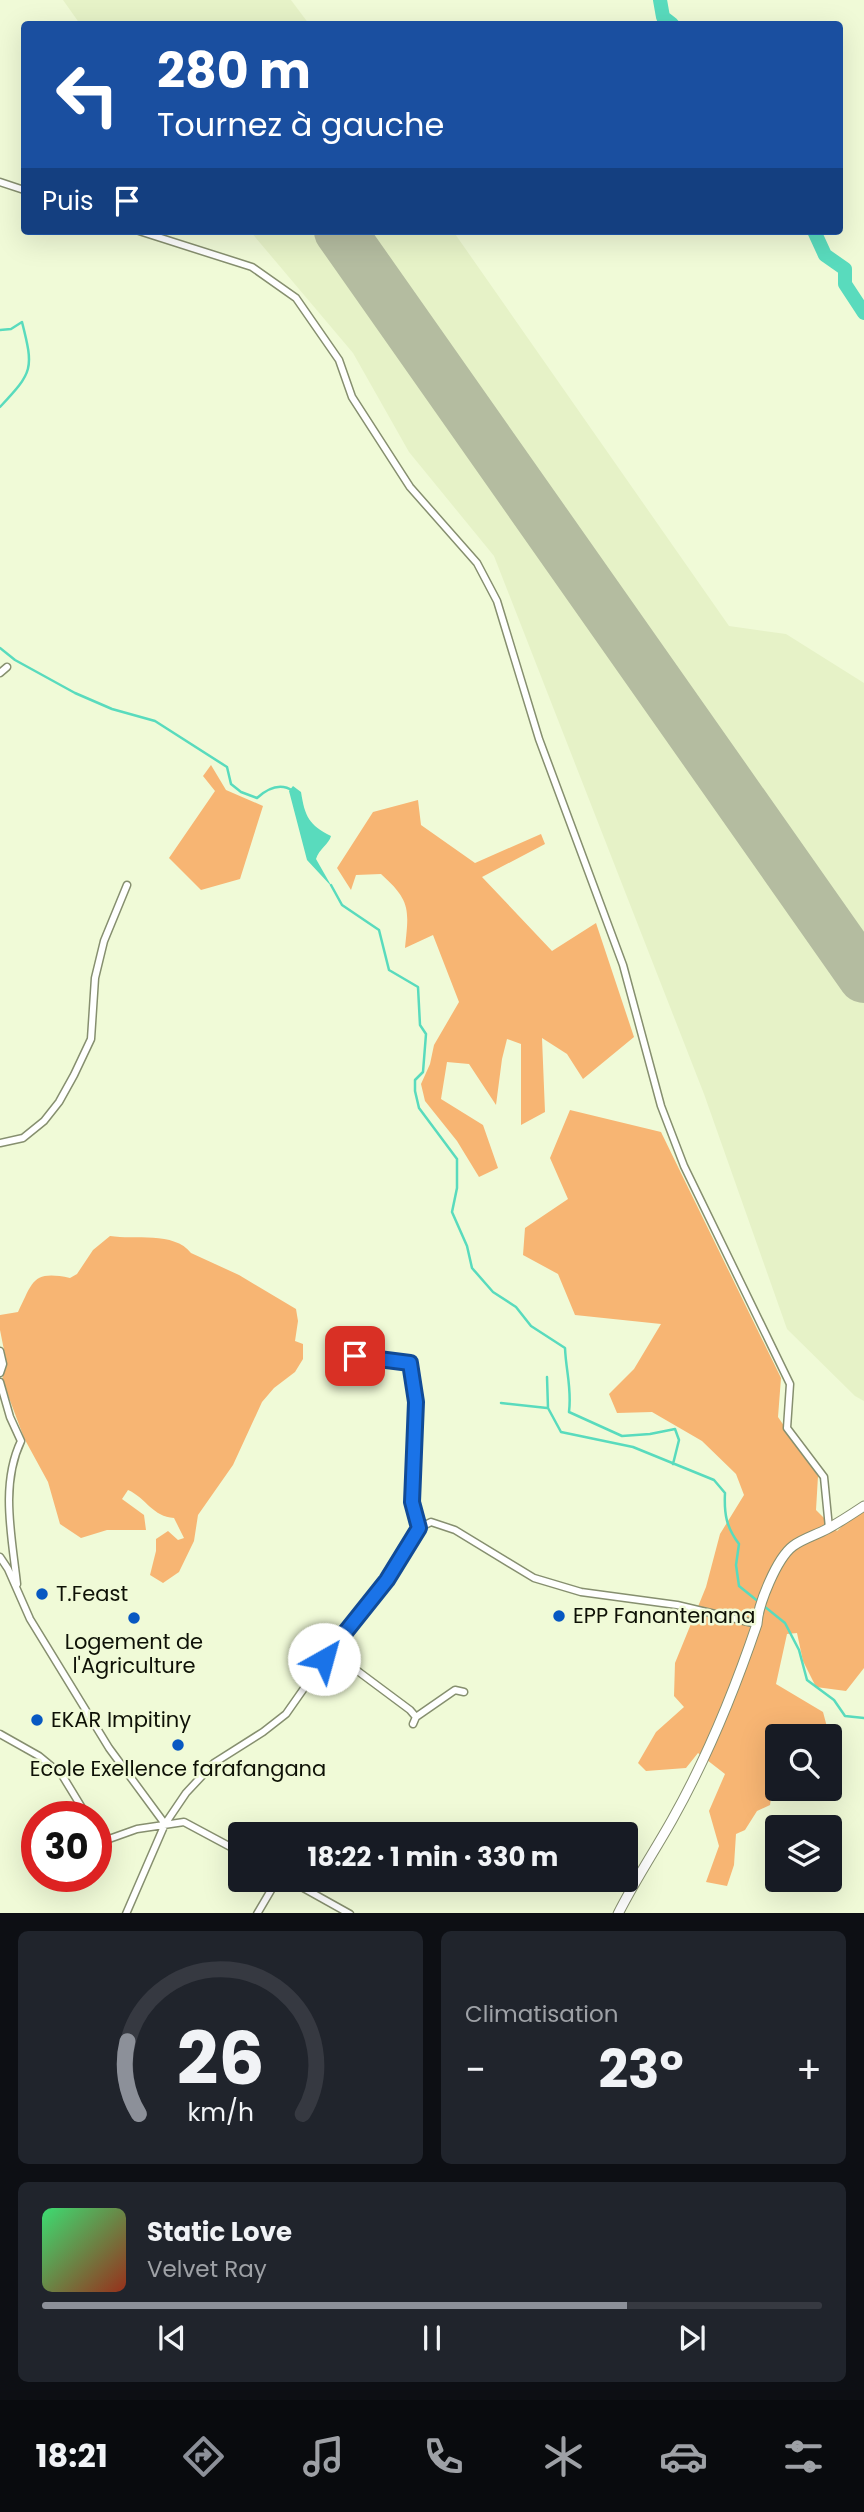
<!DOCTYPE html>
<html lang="fr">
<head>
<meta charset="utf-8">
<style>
	body { margin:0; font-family:Poppins,sans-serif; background:#20242c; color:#f1f3f6; height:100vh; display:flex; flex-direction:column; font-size:26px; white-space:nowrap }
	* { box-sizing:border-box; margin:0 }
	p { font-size:23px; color:#9ea1a6 }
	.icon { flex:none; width:38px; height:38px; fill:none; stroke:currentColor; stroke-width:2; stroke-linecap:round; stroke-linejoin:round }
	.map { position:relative; height:1913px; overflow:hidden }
	.sheet { display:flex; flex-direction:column; gap:18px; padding:18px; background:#0d0f14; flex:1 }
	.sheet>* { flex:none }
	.hud { position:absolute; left:21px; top:21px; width:822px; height:214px; border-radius:7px; box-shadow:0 7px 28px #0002; background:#1a4fa0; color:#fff; overflow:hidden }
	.fabs { position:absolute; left:765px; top:1724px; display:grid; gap:14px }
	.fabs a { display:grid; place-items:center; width:77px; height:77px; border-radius:7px; background:#171b24; box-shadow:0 7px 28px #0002; font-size:35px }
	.speed { position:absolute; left:21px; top:1801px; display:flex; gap:14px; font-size:35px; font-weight:700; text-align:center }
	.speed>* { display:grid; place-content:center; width:91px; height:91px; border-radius:50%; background:#171b24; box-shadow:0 7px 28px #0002; line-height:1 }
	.speed .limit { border:10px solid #d22; background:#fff; color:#111 }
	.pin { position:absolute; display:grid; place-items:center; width:60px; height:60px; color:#fff; margin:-30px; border-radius:14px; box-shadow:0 4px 10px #0006 }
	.me { position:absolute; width:77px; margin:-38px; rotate:38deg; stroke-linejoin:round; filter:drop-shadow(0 0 5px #0008) }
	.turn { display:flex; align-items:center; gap:24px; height:147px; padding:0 21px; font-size:32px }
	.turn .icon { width:91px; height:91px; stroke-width:2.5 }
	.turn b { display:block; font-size:49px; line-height:60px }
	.then { display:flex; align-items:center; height:66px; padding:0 21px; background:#0003; gap:14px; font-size:26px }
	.big { font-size:52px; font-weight:700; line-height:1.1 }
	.sheet .tile { flex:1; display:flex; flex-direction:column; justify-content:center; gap:10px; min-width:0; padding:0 24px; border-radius:10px; background:#20242c }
	.sheet .dial { align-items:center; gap:0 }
	.dial svg { height:182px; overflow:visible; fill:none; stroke:#363941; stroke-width:7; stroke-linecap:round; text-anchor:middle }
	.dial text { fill:#f1f3f6; stroke:none }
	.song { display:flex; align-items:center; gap:21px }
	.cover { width:84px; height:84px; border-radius:10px; background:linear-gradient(135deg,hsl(140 70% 55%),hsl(10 70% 35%)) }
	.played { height:7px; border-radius:4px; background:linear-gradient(90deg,#8c9099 75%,#363941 75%) }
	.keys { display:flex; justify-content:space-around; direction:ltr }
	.heat { display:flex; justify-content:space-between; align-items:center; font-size:38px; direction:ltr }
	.sheet .tiles { flex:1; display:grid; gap:18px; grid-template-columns:1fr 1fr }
	.tile:last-child { grid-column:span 2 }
	.trip { position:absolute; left:228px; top:1822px; width:410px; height:70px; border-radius:7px; background:#171b24; box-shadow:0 7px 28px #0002; font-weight:700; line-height:70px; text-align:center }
	.tabs { display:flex; height:112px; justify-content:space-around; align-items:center; background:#090b0e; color:#9ea1a6 }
	.tabs .icon { width:49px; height:49px }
	.tabs .selected { color:#8c9099 }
	.tabs b { font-size:32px; color:#f1f3f6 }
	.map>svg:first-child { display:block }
	.built { fill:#e6f2c7 }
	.green { fill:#f7b573 }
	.water { fill:#59dbbd }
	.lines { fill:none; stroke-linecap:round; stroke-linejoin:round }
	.stream { stroke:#59dbbd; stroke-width:2.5 }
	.river { stroke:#59dbbd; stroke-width:14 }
	.runway { stroke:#b4bca0; stroke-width:52 }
	.street-casing { stroke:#868f6f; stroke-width:9 }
	.secondary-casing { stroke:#868f6f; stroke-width:11 }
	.street { stroke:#fff; stroke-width:6 }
	.secondary { stroke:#fff; stroke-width:9 }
	.route-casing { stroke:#114b97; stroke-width:18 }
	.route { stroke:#1a73e8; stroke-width:12 }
	.poi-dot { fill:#0758c2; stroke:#f0fad7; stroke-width:2.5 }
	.labels { text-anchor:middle; stroke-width:5; stroke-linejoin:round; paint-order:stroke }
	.poi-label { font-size:21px; fill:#0e1106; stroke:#f0fad7; text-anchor:start }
</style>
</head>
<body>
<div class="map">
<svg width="864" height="1914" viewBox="0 0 864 1914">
	<rect width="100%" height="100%" fill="#f0fad7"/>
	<path class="built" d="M63,0H291L309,24H80Z
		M250,231H453L729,626L786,634L864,683V1401L855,1396L787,1329L704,1094L494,556L409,452L353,353Z"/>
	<path class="green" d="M211,765L226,790L263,806L240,879L201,890L169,858L215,791L203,776Z
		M418,800L421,825L475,863L541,834L545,844L482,877L552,951L596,923L634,1037L583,1079L567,1054L542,1038L545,1112L521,1125V1044L507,1039L502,1059L496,1105L469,1064L447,1062L441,1099L483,1125L498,1168L479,1177L457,1141L425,1101L421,1084L430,1064L434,1045L459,1002L433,935L405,948C409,909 411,901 381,874L356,875L351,890L337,868L373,812Z
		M570,1110L661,1132L781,1378L778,1417L818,1476L816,1510L837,1531L864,1505V1668L846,1691L816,1687L803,1661L797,1633L787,1634L776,1684L823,1712L831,1742L830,1743V1736H777V1760H769L773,1784L770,1805L757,1811L745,1830L736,1834L734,1865L727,1886L706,1882L719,1846L709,1811L725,1774L698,1753L686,1768L646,1771L638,1763L656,1732L684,1707L674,1696L675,1663L706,1587L720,1534L744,1495L736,1474L702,1441L652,1412L617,1413L609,1394L634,1369L661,1324L575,1315L558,1274L523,1255L525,1228L568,1199L550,1158Z
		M110,1236C134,1240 174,1231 191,1253L239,1275L296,1309L298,1321L295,1341L303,1344V1359L295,1372L274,1388L262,1402L233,1465L198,1515L194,1541L179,1572L163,1583L150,1575L156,1551V1539L168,1531L178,1540L184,1538L174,1518C153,1517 146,1498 128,1490L122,1499L144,1515L146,1530H107L81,1538L60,1524L48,1482L24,1438L2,1379L7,1365L0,1330V1315L18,1312C33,1282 32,1270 70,1278L77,1274L93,1250Z"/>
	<path class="water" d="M293,786L301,792C305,817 309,825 331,836C329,844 319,849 316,859L332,887L307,860L289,791Z"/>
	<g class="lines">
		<path class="stream" d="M0,330L11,329L22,322C34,369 33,372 0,407
			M0,648L15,660L75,693L112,709L155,721L227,767L231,784L241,792L257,798C267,789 280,782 293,791
			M331,885L342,905L379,930L389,970L418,987L420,1025L426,1034L423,1072L415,1080V1091L419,1108L457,1159V1188L452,1212L467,1246L472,1268L493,1292L516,1307L531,1326L565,1348C566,1372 572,1388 569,1412L622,1436L650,1434L675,1429L679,1440L673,1464
			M547,1377L548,1408L561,1432L633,1447L714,1480L725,1493C724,1513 726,1527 739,1544L736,1565L739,1586L785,1623L799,1650L807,1680L834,1700L845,1716L864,1718
			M501,1403L547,1408"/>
		<path class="river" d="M660,0L663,17L672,24
			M814,231L825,255L845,269V284L864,313"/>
		<path class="runway" d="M340,231L864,977"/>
		<g class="street-casing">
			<path id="street" d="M0,182L24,190
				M139,231L252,267L296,298L339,360L352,397L410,487L477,563L497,601L539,739L623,965L661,1106L684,1166L790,1384L787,1428L824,1477L829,1528
				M0,673L7,667
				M0,1143L23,1138L44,1121L59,1102L74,1075L91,1039L95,978L104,941L127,885
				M0,1351L3,1364L0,1373
				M355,1356L409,1363L416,1402L412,1502L419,1528
				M0,1382L10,1417L21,1441C0,1485 12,1537 17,1584
				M0,1557L8,1569L30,1619L109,1748L165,1824
				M328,1654L359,1672L410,1710L416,1717L413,1724
				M416,1717L455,1690L464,1692
				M0,1734L39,1756L62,1775L87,1816
				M96,1833L103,1839H109L137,1829L184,1822L240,1852
				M289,1880L350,1914
				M126,1914L165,1824L186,1793L214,1763L263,1732L286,1714L328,1654L386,1580L419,1528L431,1522L455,1530L534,1578L581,1592L677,1605L757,1624
				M257,1914L277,1880"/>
		</g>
		<g class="secondary-casing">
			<path id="secondary" d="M618,1914C634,1882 654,1852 672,1820C707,1758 734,1692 757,1624C758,1604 777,1558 793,1546C802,1539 816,1535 827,1529C840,1522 852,1514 864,1506"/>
		</g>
		<use href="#street" class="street"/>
		<use href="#secondary" class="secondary"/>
	</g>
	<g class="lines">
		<g class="route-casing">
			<path id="route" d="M324,1659L387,1580L419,1528L412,1502L416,1402L410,1363L355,1356"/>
		</g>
		<use href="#route" class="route"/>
	</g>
	<g class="poi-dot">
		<circle cx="42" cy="1594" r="7"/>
		<circle cx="559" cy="1616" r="7"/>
		<circle cx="134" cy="1618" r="7"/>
		<circle cx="37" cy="1720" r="7"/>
		<circle cx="178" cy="1745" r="7"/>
	</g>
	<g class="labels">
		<g class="poi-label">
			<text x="56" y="1601">T.Feast</text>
			<text x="573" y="1623">EPP Fanantenana</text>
			<text x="134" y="1649" text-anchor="middle">Logement de<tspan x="134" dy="24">l'Agriculture</tspan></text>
			<text x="51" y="1727">EKAR Impitiny</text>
			<text x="178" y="1776" text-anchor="middle">Ecole Exellence farafangana</text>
		</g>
	</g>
</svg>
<div class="fabs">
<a><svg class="icon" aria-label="search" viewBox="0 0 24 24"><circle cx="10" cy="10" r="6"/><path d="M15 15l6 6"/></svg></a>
<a><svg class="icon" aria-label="layers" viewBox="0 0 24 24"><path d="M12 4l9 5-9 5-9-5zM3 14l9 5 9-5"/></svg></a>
</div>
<div class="speed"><div class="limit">30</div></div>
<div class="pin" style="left:355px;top:1356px;background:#d93025"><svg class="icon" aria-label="arrive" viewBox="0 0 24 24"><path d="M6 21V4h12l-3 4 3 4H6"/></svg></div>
<svg class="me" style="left:324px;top:1659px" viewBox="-20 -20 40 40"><circle r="19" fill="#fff"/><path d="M0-13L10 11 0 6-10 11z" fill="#1a73e8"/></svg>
<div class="trip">18:22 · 1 min · 330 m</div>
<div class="hud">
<div class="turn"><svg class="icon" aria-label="left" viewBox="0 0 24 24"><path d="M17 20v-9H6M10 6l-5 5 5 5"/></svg><div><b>280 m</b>Tournez à gauche</div></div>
<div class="then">Puis<svg class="icon" aria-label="arrive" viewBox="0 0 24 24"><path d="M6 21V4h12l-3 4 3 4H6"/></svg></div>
</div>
</div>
<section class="sheet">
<div class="tiles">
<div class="tile dial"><svg viewBox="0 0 100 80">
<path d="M14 69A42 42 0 1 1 86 69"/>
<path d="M14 69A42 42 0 0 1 9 37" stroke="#8c9099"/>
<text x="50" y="56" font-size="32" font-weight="700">26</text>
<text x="50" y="72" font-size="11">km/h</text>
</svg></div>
<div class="tile"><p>Climatisation</p>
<div class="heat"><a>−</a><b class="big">23°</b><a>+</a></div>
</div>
<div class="tile">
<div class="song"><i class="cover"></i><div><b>Static Love</b><p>Velvet Ray</p></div></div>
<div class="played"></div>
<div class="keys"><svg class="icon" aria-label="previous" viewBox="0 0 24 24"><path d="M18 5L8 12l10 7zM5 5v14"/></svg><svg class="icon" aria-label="pause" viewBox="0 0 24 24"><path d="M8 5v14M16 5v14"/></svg><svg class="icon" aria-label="next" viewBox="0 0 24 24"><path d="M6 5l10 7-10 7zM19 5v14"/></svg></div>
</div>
</div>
</section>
<nav class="tabs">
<b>18:21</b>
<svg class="icon selected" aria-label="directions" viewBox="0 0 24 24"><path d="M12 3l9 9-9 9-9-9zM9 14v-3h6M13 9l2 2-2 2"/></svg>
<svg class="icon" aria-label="music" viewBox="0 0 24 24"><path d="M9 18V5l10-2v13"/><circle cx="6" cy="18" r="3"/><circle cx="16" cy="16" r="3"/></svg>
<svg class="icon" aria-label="phone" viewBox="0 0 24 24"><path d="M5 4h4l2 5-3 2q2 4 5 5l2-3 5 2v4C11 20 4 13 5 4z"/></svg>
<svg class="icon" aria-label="climate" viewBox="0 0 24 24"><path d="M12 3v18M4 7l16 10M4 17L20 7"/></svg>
<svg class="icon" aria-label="car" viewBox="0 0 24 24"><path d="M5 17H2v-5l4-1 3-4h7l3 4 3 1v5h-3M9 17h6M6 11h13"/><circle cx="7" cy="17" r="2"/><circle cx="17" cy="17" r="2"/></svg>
<svg class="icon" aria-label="filters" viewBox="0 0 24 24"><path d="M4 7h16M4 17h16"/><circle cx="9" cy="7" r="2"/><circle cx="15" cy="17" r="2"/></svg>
</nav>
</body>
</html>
